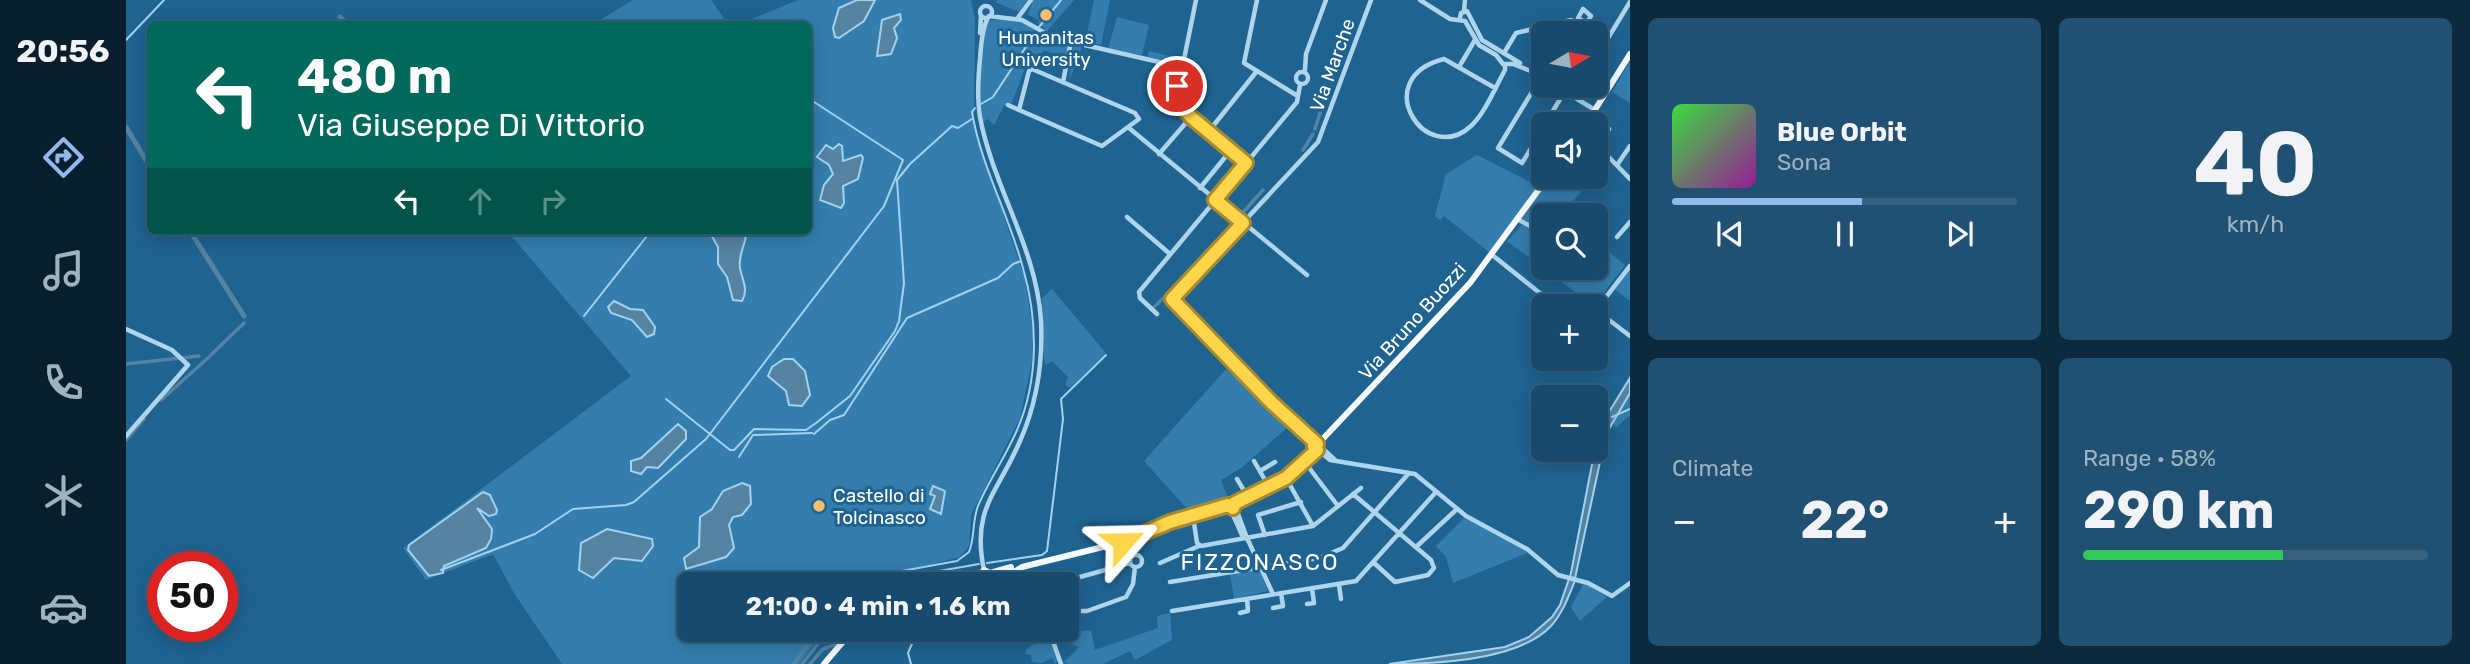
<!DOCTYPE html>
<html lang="en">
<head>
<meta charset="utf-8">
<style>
	body { margin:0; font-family:Rubik,sans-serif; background:#205172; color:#f1f3f6; height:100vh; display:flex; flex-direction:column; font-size:26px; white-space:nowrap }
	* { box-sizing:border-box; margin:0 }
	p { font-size:23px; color:#9eb3c2 }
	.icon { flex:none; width:38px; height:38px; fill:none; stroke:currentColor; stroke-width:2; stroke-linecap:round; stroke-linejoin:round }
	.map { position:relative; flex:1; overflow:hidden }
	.sheet { display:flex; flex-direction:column; gap:18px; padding:18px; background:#0d293c; width:840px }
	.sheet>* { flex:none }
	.banner { position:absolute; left:21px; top:21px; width:665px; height:214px; border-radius:10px; box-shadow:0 4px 18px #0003,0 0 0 2px #366280; background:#00695c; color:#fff; overflow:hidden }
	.needle { width:46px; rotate:80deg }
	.buttons { position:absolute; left:1405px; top:21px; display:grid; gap:14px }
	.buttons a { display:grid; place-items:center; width:77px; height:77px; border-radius:10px; background:#174a6d; box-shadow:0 4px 18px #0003,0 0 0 2px #366280; font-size:35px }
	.speed { position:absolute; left:21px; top:551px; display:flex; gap:14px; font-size:35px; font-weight:700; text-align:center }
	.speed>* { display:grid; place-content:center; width:91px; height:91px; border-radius:50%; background:#174a6d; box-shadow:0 4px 18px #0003,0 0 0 2px #366280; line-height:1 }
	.speed .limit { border:10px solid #d22; background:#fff; color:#111 }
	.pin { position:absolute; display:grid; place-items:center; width:60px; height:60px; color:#fff; margin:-30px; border:4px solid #fff; border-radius:50%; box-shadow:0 2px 7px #0007 }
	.me { position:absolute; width:77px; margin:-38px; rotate:65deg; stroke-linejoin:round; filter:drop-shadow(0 0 5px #0008) }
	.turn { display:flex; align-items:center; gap:24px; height:147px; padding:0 35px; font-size:32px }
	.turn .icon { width:91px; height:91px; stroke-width:2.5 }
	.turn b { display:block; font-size:49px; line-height:60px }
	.lanes { display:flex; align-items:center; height:66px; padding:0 35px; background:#0003; justify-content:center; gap:35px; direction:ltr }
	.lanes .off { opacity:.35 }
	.big { font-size:52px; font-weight:700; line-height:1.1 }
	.sheet .widget { flex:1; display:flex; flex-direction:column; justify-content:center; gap:10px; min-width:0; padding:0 24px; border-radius:10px; background:#205172 }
	.sheet .dial { align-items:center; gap:0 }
	.dial b { font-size:91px; line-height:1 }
	.song { display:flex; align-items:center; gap:21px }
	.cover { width:84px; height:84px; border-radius:10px; background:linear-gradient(135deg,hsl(120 70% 55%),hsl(300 70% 35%)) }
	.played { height:7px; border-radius:4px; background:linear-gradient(90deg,#90b9f0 55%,#366280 55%) }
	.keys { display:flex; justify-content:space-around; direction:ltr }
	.heat { display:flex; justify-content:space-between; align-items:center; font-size:38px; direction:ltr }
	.charge { height:10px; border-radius:5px; background:linear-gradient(90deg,#34c759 58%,#366280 0) }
	.sheet .tiles { flex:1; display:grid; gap:18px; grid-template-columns:repeat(2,1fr) }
	.trip { position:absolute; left:551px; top:572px; width:402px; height:70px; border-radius:10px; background:#174a6d; box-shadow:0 4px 18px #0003,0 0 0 2px #366280; font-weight:700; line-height:70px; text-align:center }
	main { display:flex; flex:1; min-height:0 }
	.tabs { display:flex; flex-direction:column; width:126px; justify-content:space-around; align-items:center; background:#091e2c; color:#9eb3c2 }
	.tabs .icon { width:49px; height:49px }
	.tabs .active { color:#90b9f0 }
	.tabs b { font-size:32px; color:#f1f3f6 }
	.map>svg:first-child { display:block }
	.green { fill:#337eae }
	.water { fill:#5583a2; stroke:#a3d2ef; stroke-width:2 }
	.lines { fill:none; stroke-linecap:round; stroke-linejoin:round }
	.stream { stroke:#a3d2ef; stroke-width:2 }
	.canal { stroke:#5583a2; stroke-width:3.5 }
	.river { stroke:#5583a2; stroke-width:5 }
	.minor { stroke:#afd5ed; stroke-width:4.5 }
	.major { stroke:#f6fbff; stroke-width:6 }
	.route-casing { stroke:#a68a30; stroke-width:18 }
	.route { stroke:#ffd54a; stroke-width:12 }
	.poi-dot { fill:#fbbd6f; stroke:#1f6391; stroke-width:2.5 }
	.labels { text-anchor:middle; stroke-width:6; stroke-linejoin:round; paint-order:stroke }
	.poi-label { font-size:19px; fill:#fff; stroke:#1f6391 }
	.street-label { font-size:19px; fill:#fff; stroke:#1f6391 }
	.quarter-label { font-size:23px; letter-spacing:2px; fill:#fff; stroke:#1f6391 }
</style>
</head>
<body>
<main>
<nav class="tabs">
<b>20:56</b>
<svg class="icon active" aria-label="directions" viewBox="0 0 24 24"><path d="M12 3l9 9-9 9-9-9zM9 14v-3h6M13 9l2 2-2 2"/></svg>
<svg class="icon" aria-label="music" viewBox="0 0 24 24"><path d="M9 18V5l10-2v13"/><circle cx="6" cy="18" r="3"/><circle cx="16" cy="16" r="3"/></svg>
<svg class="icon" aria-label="phone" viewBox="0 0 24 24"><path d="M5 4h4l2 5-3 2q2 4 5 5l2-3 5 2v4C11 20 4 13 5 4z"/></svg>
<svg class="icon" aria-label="climate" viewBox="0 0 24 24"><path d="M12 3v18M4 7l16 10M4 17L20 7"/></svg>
<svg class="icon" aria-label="car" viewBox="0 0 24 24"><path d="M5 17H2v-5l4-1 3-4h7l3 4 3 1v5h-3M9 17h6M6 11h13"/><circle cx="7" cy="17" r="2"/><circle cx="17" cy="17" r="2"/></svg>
</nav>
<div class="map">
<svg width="1504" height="664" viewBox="0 0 1504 664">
	<rect width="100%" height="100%" fill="#1f6391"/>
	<path class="green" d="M507,0H585L602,24H385L469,23Z
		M672,0H845L849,19L848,127L899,279L907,332L906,361L894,418L845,515L843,546L834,557L733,584H564V630H699L673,664H436L388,593L367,554L300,580L277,548L505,376L381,231H682V24H614Z
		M872,0H902L893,12L869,2Z
		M907,0H948L921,31L912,23L913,20L902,15Z
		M968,0H984L975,45L959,42Z
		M991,17L1023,25L1016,55L982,49Z
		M878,18L896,22L917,36L943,44L939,59L918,50L908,65L899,68L886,103L878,106L868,125L862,119L857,122C853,90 853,52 861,21Z
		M947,45L956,47L943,81Z
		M1023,51L1053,58L1052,64L1022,57Z
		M1504,61V103L1486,92Z
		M1351,155L1412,186L1363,252L1318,216L1314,220L1309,216L1320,174Z
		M1424,177H1469L1434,215L1421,213L1410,227L1394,218Z
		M1397,224L1417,236L1418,268H1470L1472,243L1499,265L1468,306L1381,241Z
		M1504,270V301L1489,289Z
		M926,289L980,353L944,388L939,385L942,377L926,361L920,365L918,360L916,298Z
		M1100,369L1162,427L1115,468L1095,480L1102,499L1064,512L1018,461Z
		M1504,395V415L1490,428L1486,422Z
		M1338,518L1398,549L1401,553L1327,583L1320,557L1310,546Z
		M1133,569L1142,591L1108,599L1104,574Z
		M1458,583L1481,597L1454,621L1445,607Z
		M1044,613L1046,640L1009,660L1004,651L977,664H942L938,662L953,647L936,640L930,645L927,634L965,630L969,650L1032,628L1031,616Z
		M923,635L932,661L929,664L926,658L916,663L906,662L905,655L899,654L900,649Z"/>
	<path class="water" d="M731,0H749L738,21L713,38L709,37L707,28L713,8Z
		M774,14L775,20L768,28L771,38L765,54L751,56L756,20Z
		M713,144L716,146L717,161L735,155L737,158L732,179L717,186L718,203L715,208L694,200L698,185L707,174L703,165L691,157L700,145L707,149Z
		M583,231H617L620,235C619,246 612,255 614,268C616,280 623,289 616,301L607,300L601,277L592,264V247Z
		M488,301L504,309L517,310L529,327L528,334L521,337L506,320L485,313L482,307Z
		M658,359H667L679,371L684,395L676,406L663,405L660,391L642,376L646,367Z
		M1504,378V393L1480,434L1448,583C1442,598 1436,614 1425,626C1392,661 1309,664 1263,664L1379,647L1403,637L1426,617L1434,605L1445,573L1473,428Z
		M552,424L560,431V439L532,468L521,467L515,474L505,471V461L515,458Z
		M616,483L624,486L625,504L616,515L607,517L603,525L608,548L600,557L560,569L558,558L573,547L574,517L586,509L597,491Z
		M807,486L819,491L815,514L804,509L809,496L804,494Z
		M357,492L364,495L371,510L370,514L363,516L351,508L366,529L365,539L360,548L318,566L317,573L303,576L282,550L283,545Z
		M481,529L526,539L527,546L516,561L488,558L467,578L453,570L455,543Z"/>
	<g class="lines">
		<path class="stream" d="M913,27L935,0
			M0,40L38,0
			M855,104L867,97L909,33
			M458,316L525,231
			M540,399L604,450H608L628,429L680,430L690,423L724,396L769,331L773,321L778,283L771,180L784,164L826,126L832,128L846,119
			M1486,417L1504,409
			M688,434L704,420L718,415L781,318L872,278L887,264L895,261
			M613,457L627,435L686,433
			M861,563L916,555L921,551L937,419L935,399L980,355
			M315,570L409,534L447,509L500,505L508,502L580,439L758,206L777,160L682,98
			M728,584L737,578L831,561L843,552C849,538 846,521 852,506C863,480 880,456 891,430C913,380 912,320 897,268C883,215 855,166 846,112L849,108
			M739,584L853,564
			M785,664L782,653L792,630"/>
		<path class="canal" d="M1189,129L1195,110
			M1177,150L1187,134
			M1113,217L1137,190
			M1080,253L1111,221
			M1027,308L1047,289
			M85,355L118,323
			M0,364L73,356
			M35,400L83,357
			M0,440L18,419
			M668,664L692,630
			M676,664L703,630
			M684,664L697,649L708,645"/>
		<path class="river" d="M214,17L221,24
			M0,127L24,167
			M64,231L118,316"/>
		<path class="minor" d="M1070,0L1050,99L1065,117L1120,163
			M1131,0L1118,63L1170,95
			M1294,0L1324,19L1339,21L1353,45L1370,55L1377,64H1387L1407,72
			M854 12a6 6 0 1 1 12 0a6 6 0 1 1-12 0Z
			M1338,11L1339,0
			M863,16L896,20L928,38L1055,67
			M1334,18L1335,13L1341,11L1356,40L1394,63
			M891,19L905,0
			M854,33L855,15
			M1454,33L1465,16L1457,9L1452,18L1460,23
			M1378,53L1390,33L1445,20L1456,25
			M1470,58L1504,2
			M1333,67L1349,40
			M1179,70L1180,54L1200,0
			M1170 78a6 6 0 1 1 12 0a6 6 0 1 1-12 0Z
			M1415,77L1372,148L1396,163L1418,127
			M937,82L945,42
			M1430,86L1469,110
			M1369,88L1318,59C1242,78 1299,168 1345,126C1359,113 1369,88 1379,70V65
			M1447,96L1454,86
			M882,105L893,110L976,146L1013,119L1009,113L906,69L903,71L893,110
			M1419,124L1439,91
			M1003,128L1181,275
			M1083,131L1131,71
			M1470,144L1504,179
			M1471,144L1483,129
			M1033,154L1065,117
			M1491,165L1504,146
			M1074,188L1105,150
			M1001,217L1044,254
			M1391,219L1410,229L1418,223
			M1491,237L1504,222
			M1365,254L1430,306
			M1047,299L1078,333
			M1470,310L1504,266
			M1470,310L1504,336
			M1031,314L1014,298L1013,292L1171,102L1174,85
			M0,329L46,350L62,365L0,436
			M1145,402L1191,444
			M1188,446L1143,405L1044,301L1192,142L1245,0
			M1195,447L1209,460
			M1192,450L1204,460L1289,474L1340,516L1401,549L1432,575L1462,583L1486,596L1504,583
			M1128,461L1143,487
			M1178,461L1212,506
			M1134,471L1149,462
			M1160,478L1187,526
			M1111,479L1122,497
			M1227,494L1305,560L1308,568L1302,575L1269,582L1247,562
			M1104,508L1116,535L1121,538L1109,506
			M1067,516L1071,543L1075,546L1187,526L1235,488
			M1139,535L1132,515L1175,502
			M1121,538L1147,594
			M1290,547L1331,509
			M1004 561a6 6 0 1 1 12 0a6 6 0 1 1-12 0Z
			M1004,563L947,579L943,586L951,611H961L1000,597L1007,584L1009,567
			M1034,563L1073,546
			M858,570C845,508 872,493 894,441C911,403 917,362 915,321C911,249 867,187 854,117C851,98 852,79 854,59C855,45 856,30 862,17
			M888,573L894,584
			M1044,582L1193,558L1217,548L1283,473
			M1213,585L1215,599
			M1181,604L1188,603L1186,588
			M1147,608L1157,606L1155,593
			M1046,611L1230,581L1310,492
			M1114,613L1122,611L1121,599
			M923,630L935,664"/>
		<path class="major" d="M1460,124L1504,54
			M1192,444L1344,283L1422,177
			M883,570L886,573L896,567L997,542L1034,525L1102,505L1107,507L1109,504L1160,478L1188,448
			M856,574L861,577L864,573L885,567
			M818,584L852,576L858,570L864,573
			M698,664L727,630"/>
	</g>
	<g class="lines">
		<g class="route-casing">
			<path id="route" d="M997,542L1044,522L1102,505L1107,508L1109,503L1160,478L1191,450L1188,446L1191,444L1146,403L1046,299L1117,223L1089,200L1120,163L1065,117L1050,99L1051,86"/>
		</g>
		<use href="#route" class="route"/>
	</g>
	<g class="poi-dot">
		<circle cx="920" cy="15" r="7"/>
		<circle cx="693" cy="506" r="7"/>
	</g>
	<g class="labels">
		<g class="poi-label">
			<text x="920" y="44">Humanitas<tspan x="920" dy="22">University</tspan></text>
			<text x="707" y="502" text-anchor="start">Castello di<tspan x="707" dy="22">Tolcinasco</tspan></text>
		</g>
		<g class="street-label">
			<text transform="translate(1206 65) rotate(-70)" y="7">Via Marche</text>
			<text transform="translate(1286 321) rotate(-48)" y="7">Via Bruno Buozzi</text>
		</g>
		<g class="quarter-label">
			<text x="1134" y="570">FIZZONASCO</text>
		</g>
	</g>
</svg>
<div class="buttons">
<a><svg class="needle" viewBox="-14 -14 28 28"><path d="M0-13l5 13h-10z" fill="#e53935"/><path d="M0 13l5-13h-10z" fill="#9eb3c2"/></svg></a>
<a><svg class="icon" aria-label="sound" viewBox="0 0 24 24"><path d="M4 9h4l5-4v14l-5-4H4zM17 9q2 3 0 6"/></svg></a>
<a><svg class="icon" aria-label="search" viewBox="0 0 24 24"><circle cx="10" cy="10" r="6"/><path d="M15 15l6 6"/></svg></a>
<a>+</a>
<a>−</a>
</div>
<div class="speed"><div class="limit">50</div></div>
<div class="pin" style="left:1051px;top:86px;background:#d93025"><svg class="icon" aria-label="arrive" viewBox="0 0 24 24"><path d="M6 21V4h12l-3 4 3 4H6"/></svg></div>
<svg class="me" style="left:997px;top:542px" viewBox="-20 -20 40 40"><path d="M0-17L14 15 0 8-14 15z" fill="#ffd54a" stroke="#fff" stroke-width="4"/></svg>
<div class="trip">21:00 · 4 min · 1.6 km</div>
<div class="banner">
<div class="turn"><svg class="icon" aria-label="left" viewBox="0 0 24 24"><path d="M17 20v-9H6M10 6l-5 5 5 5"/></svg><div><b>480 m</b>Via Giuseppe Di Vittorio</div></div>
<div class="lanes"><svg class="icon" aria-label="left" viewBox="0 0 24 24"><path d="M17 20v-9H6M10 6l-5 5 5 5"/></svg><svg class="icon off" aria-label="ahead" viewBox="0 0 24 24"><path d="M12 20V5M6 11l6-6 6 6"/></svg><svg class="icon off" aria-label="right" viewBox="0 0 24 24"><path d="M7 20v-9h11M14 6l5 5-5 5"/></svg></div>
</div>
</div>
<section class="sheet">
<div class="tiles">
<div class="widget">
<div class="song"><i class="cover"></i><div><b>Blue Orbit</b><p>Sona</p></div></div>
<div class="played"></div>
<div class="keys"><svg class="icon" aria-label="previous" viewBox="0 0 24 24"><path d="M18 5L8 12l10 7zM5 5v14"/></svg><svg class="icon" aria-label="pause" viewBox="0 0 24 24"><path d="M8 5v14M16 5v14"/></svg><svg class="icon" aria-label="next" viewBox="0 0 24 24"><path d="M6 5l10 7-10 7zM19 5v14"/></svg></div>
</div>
<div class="widget dial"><b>40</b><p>km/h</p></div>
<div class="widget"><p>Climate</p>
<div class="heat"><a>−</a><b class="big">22°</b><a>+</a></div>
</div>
<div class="widget"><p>Range · 58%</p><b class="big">290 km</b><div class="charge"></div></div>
</div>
</section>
</main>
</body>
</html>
